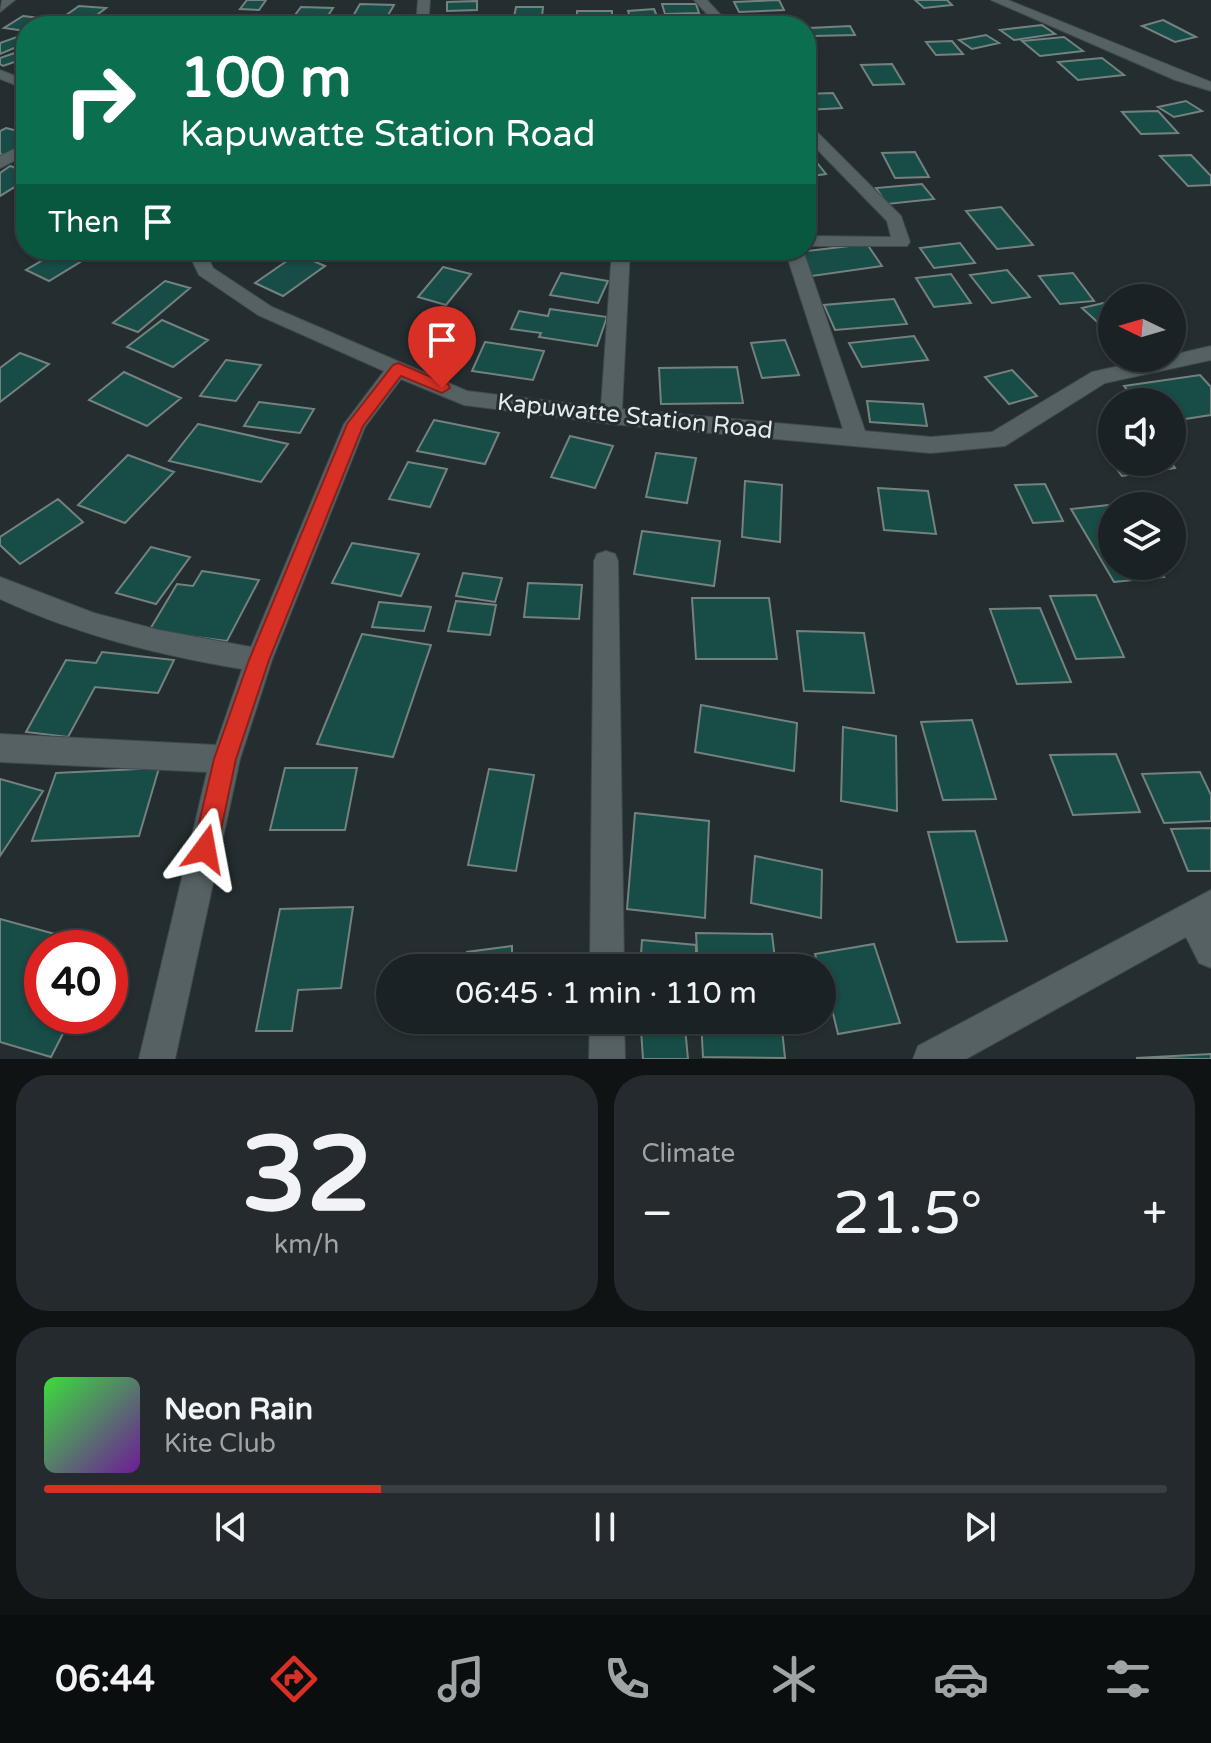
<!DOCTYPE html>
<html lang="en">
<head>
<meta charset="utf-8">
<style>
	body { margin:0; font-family:"Varela Round",sans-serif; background:#242a2d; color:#f1f3f6; height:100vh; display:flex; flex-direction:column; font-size:30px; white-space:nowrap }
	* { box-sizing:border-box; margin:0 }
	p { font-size:26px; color:#a0a4a7 }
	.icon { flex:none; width:44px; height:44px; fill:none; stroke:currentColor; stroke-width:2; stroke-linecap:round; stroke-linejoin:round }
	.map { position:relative; height:1059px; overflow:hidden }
	.panel { display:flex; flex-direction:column; gap:16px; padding:16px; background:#0f1314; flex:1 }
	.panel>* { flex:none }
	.guide { position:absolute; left:16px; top:16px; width:800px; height:244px; border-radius:32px; box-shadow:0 2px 6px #0004,0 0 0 2px #393f42; background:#0b6e4f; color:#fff; overflow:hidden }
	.needle { width:52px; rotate:275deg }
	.controls { position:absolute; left:1098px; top:284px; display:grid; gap:16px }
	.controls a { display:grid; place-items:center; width:88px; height:88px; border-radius:50%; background:#1b2225; box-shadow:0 2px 6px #0004,0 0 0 2px #393f42; font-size:40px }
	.speed { position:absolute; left:24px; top:930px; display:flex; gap:16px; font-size:40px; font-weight:700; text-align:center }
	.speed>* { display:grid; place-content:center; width:104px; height:104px; border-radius:50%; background:#1b2225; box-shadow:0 2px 6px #0004,0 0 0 2px #393f42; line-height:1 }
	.speed .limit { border:12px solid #d22; background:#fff; color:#111 }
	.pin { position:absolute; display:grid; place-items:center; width:68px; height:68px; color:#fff; margin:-82px -34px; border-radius:50% 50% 50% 0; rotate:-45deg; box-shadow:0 0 8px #0007 }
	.pin .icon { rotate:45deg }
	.me { position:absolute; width:88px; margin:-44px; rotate:13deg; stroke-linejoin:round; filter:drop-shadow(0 0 6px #0008) }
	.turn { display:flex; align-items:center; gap:28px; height:168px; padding:0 32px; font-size:36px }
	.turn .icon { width:104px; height:104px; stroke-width:2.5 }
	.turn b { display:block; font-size:56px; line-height:68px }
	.then { display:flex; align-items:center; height:76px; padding:0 32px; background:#0003; gap:16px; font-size:30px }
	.big { font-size:60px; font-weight:600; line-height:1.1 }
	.panel .widget { flex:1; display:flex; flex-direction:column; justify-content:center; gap:12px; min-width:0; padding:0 28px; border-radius:32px; background:#242a2d }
	.panel .dial { align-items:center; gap:0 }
	.dial b { font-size:104px; line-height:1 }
	.song { display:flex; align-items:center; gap:24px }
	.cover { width:96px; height:96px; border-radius:12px; background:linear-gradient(135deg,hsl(120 70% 55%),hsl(280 70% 35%)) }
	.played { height:8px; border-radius:4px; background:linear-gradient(90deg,#d93025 30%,#393f42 30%) }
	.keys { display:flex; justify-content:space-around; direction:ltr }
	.heat { display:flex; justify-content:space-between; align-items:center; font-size:44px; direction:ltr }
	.panel .tiles { flex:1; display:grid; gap:16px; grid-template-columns:1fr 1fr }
	.widget:last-child { grid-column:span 2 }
	.trip { position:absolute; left:376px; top:954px; width:460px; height:80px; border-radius:40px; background:#1b2225; box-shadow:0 2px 6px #0004,0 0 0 2px #393f42; font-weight:600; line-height:80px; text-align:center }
	.menu { display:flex; height:128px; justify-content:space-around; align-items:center; background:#0b0e0f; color:#a0a4a7 }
	.menu .icon { width:56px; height:56px }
	.menu .on { color:#d93025 }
	.menu b { font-size:36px; color:#f1f3f6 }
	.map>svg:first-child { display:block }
	.building { fill:#174c47; stroke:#75817f; stroke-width:2 }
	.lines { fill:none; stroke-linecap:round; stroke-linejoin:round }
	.minor-casing { stroke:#41494c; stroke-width:2 }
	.minor { fill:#566164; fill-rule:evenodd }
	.route { fill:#d93025; stroke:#8d1f18; stroke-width:2 }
	.labels { text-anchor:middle; stroke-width:6; stroke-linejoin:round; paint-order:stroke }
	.street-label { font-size:24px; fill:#e5ebed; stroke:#242e31 }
</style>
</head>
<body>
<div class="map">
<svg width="1211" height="1059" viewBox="0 0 1211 1059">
	<rect width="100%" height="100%" fill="#242e31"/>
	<path class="building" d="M247,0H266L259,10L240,9Z
		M779,0L784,10L739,12L734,2Z
		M915,0H947L952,5L924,8Z
		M477,1V10L447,11V2Z
		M360,4L394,5L387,17L353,16Z
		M662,4H696L699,13L665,14Z
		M79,6L106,8L90,20L62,18Z
		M301,7L333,8L325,20L292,19Z
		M516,7H543L542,17H514Z
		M654,9L661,26H633L628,11Z
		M577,11H612V21L577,22Z
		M23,16L57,20L49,26H26V31L4,28Z
		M1163,20L1196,37L1175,42L1142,26Z
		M1042,25L1055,34L1014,40L1000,30Z
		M850,26L855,35L814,36L810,28Z
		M25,34L26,43L0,54V43Z
		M986,35L999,43L972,49L959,40Z
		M1064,37L1083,51L1040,56L1022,41Z
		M952,41L963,54L936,55L926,42Z
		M26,49V58L3,66L0,64V58Z
		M1102,58L1124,75L1078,80L1058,62Z
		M892,64L904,84L873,85L861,65Z
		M833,93L842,108L806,110V94Z
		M1186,101L1202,111L1174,117L1158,107Z
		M1158,111L1178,133L1141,134L1122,112Z
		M6,128L26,133V146L9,156L0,154V131Z
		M806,149L826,174L806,177Z
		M915,152L929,177L895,178L882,153Z
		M1191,155L1211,176V185L1188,186L1160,156Z
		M10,166L26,171V180L0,196V173Z
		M922,184L934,199L887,204L876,188Z
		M1001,207L1033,245L997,249L966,211Z
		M960,243L975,263L934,268L920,248Z
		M867,244L882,266L812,276L798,252Z
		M60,250L95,253L49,281L26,270Z
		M537,250H593L591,258L536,253Z
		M297,254L325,266L283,296L255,283Z
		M443,267L471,274L446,305L418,297Z
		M1007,270L1030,297L992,303L970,275Z
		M561,273L608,281L598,303L550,295Z
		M1073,273L1094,301L1060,304L1039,276Z
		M951,274L971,303L934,307L916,278Z
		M165,281L190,288L138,332L113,323Z
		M894,299L907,324L835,330L824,305Z
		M1112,301V328L1105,329L1082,308Z
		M550,309L607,317L597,346L539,337L541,333L511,329L519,311L548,316Z
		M162,320L208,340L173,367L127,347Z
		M914,336L928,360L862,367L849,343Z
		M785,340L799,375L762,378L751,343Z
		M485,342L544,351L533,380L472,371Z
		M20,353L49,364L0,402V368Z
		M226,360L261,365L236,401L200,396Z
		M737,367L743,403L661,404L659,368Z
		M1012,370L1037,396L1009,404L985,377Z
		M124,372L181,398L147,426L89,400Z
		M1200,375L1211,387V415L1172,421V402H1137L1124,386Z
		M867,401L923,404L927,426L870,422Z
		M259,402L314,409L300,433L244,426Z
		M434,420L499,433L485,464L417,451Z
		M198,424L288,444L261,482L169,461Z
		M570,436L613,446L595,488L551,477Z
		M1112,446V462H1171L1175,468L1122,476L1101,448Z
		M656,453L696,458L687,503L646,497Z
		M128,455L174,472L125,523L78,505Z
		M408,462L447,469L430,507L389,499Z
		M745,481L782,485L780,542L742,537Z
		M1045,484L1063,521L1033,523L1015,485Z
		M878,488L928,491L936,534L884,530Z
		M58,499L83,522L20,564L0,545V537Z
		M1118,504L1112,506V566H1157L1164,577L1114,582L1071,509Z
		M642,531L720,541L714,586L634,574Z
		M352,543L419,554L401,596L332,583Z
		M151,547L190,557L156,604L116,593Z
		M202,571L259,580L227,641L149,631L177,584L193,586Z
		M463,573L502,578L495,602L456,596Z
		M528,583L582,585L579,619L524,617Z
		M1096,595L1124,657L1076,659L1050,596Z
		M692,598H769L777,659H696Z
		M456,601L496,605L490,635L448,631Z
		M379,602L431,607L424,631L372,627Z
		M1040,608L1071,682L1017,684L990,609Z
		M797,631L864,633L874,693L804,691Z
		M362,634L431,645L393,757L317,744Z
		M102,652L174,660L158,693L95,687L68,737L26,732L66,660L96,663Z
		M701,705L797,723L794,771L695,752Z
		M972,720L996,799L943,800L921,722Z
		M843,727L896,736L897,811L841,801Z
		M1116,754L1140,812L1073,815L1050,755Z
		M159,768L139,836L32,841L56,773Z
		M285,768H357L345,830H270Z
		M489,769L534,775L516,871L468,865Z
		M1200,772L1211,795V821L1164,823L1142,774Z
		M0,779L43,791L0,856Z
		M635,813L709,821L705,918L627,909Z
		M1211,828V871H1188L1171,829Z
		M975,831L1007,941L957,942L928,832Z
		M755,856L822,870L821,918L751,903Z
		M353,907L341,988L298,990L292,1031H256L280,909Z
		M0,919L106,948H42V1016H72L51,1057L0,1042Z
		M696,933L772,934L776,968H698Z
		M642,940L696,945V968H640Z
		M874,944L900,1023L838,1034L822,968H819L815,954Z
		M512,946V968H467V952Z
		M701,1020H781L785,1058L703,1057Z
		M685,1027L688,1059H643L641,1030Z
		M1211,1054V1059L1136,1058Z"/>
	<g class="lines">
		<g class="minor-casing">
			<path id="minor" d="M2,0H15L0,12Z
				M418,0H430L428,26H416Z
				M694,0H707L731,26H718Z
				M991,0H1008L1211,82V91L1175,80Z
				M0,70L26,80V89L0,79Z
				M806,124L811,126L901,216L910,242L907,246H806V236L891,237L887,221L806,138Z
				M26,143V155L0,168V156Z
				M187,250H205L213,268L272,307L467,391L601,407L612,250H630L622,409L843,429L785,250H803L865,431L931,437L992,432L1092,372L1156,358H1172V355L1211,346V360L1105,383L1005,446L931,453L611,424L464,405L401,379L365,427L272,660L240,759L175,1059H139L207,772L0,762V734L216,745L242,669C159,655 77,635 0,599V577L94,613L159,630L251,647L344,424L384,371L258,315L199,275Z
				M606,551L615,554L618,561L624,968H590L594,561L597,554Z
				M1211,890V968L1199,963L1186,937L966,1059H913L918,1046Z
				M590,1020H624L625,1059H589Z"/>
		</g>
		<use href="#minor" class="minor"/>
	</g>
	<path class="route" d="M398,363L448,384L450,388L442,393L401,376L363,426L269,660L236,759L217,849L213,858L205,861L196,858L193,849L214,759L249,660L347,424L393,365Z"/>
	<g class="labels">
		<g class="street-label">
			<text transform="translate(635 416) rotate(6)" y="8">Kapuwatte Station Road</text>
		</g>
	</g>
</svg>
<div class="controls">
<a><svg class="needle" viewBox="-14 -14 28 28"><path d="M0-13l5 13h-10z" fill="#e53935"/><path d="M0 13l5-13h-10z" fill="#a0a4a7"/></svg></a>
<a><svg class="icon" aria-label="sound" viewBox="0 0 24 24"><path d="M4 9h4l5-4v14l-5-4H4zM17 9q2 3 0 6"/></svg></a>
<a><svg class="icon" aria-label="layers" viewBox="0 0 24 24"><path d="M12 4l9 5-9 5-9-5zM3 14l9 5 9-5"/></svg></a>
</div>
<div class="speed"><div class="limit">40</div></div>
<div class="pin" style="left:442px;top:388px;background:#d93025"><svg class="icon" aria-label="arrive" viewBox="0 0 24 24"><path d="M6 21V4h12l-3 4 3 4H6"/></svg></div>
<svg class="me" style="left:205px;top:849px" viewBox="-20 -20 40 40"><path d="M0-17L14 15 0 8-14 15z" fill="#d93025" stroke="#fff" stroke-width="4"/></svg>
<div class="trip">06:45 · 1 min · 110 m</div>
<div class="guide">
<div class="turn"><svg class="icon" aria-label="right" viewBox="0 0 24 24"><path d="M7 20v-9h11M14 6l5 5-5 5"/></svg><div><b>100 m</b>Kapuwatte Station Road</div></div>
<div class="then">Then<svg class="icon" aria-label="arrive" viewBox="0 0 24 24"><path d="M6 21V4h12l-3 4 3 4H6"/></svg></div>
</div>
</div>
<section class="panel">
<div class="tiles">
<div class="widget dial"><b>32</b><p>km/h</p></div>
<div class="widget"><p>Climate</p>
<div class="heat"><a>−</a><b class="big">21.5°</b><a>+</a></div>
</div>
<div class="widget">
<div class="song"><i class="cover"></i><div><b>Neon Rain</b><p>Kite Club</p></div></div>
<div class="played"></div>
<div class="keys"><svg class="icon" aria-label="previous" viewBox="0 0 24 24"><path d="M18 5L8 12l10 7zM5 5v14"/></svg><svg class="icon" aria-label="pause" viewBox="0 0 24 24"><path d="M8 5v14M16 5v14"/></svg><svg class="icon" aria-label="next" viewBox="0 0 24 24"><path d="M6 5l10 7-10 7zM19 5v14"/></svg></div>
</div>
</div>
</section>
<nav class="menu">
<b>06:44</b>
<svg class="icon on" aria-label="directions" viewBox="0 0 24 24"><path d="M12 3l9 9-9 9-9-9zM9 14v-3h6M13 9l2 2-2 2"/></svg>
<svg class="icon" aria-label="music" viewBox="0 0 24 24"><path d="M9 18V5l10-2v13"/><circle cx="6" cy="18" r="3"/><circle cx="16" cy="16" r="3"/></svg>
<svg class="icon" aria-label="phone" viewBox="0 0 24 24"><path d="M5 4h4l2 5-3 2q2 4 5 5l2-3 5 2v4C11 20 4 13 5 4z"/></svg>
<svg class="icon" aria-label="climate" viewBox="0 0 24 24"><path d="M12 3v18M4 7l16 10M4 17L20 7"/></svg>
<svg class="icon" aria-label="car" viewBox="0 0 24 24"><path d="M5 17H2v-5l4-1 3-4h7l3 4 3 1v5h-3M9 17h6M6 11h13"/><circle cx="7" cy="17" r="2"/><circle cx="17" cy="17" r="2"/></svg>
<svg class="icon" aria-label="filters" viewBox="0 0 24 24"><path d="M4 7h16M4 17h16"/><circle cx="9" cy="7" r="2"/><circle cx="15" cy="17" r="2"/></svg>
</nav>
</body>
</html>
